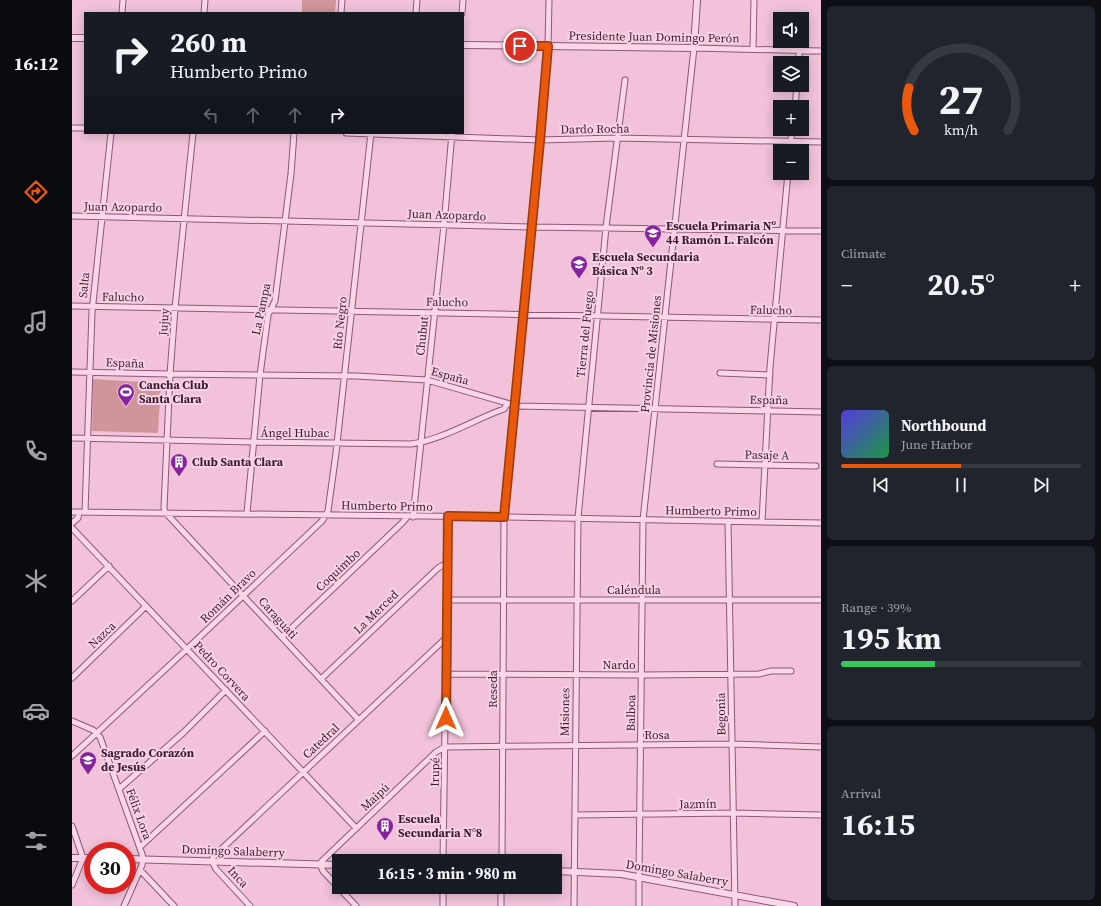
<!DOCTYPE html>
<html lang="en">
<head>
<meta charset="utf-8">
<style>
	body { margin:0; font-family:"Source Serif 4",serif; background:#20242c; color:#f1f3f6; height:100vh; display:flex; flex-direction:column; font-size:15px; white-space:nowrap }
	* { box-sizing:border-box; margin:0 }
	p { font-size:13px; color:#9ea1a6 }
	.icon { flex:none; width:22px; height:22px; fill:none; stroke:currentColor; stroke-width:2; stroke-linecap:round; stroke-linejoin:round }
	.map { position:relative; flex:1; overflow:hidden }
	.sheet { display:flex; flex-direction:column; gap:6px; padding:6px; background:#0d0f14; width:280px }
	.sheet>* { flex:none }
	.hud { position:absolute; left:12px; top:12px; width:380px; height:122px; border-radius:0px; box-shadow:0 2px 10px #0003; background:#171b24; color:#f1f3f6; overflow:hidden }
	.tools { position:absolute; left:701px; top:12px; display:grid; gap:8px }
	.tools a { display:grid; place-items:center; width:36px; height:36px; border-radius:0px; background:#171b24; box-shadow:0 2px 10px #0003; font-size:20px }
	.speed { position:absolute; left:12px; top:842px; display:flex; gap:8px; font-size:20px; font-weight:700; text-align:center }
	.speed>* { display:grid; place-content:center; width:52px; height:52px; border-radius:50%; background:#171b24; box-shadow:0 2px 10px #0003; line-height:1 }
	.speed .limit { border:6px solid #d22; background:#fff; color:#111 }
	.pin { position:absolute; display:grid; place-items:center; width:34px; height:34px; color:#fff; margin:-17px; border:2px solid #fff; border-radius:50%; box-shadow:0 1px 4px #0007 }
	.me { position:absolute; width:44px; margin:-22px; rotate:0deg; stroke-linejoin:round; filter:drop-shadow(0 0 3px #0008) }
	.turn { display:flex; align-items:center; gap:14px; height:84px; padding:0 20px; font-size:18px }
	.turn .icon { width:52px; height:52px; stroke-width:2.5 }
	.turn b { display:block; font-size:28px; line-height:34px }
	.lanes { display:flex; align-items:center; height:38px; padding:0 20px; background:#0003; justify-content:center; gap:20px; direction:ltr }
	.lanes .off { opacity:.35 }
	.big { font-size:30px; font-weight:700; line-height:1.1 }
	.sheet .tile { flex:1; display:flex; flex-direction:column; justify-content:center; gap:6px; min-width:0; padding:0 14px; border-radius:6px; background:#20242c }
	.sheet .dial { align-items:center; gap:0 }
	.dial svg { height:104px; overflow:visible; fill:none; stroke:#363941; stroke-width:7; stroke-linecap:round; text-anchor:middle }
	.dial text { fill:#f1f3f6; stroke:none }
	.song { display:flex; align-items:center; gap:12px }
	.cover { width:48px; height:48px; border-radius:6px; background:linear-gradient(135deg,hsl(250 70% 55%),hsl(140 70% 35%)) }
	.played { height:4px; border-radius:2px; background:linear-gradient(90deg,#ea580c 50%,#363941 50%) }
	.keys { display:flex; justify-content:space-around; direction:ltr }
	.heat { display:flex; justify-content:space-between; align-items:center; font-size:22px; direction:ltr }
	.charge { height:6px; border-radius:3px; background:linear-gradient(90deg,#34c759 39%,#363941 0) }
	.trip { position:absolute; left:260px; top:854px; width:230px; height:40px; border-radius:0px; background:#171b24; box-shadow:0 2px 10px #0003; font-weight:700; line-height:40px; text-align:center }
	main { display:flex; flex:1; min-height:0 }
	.menu { display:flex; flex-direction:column; width:72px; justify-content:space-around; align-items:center; background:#090b0e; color:#9ea1a6 }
	.menu .icon { width:28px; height:28px }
	.menu .on { color:#ea580c }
	.menu b { font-size:18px; color:#f1f3f6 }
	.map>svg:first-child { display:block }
	.green { fill:#d0959a }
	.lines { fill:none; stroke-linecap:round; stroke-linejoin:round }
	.minor-casing { stroke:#8c587a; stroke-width:7 }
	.tertiary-casing { stroke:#8c587a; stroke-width:8 }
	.minor { stroke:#fbd6e8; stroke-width:5 }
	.tertiary { stroke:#fbd6e8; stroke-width:6 }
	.route-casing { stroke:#983908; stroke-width:10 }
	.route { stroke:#ea580c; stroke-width:7 }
	.labels { text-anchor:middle; stroke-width:4; stroke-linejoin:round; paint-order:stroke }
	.street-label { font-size:12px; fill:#3b1d32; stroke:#f8d2e4 }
	.poi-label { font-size:12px; font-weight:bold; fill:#3b1d32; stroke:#f8d2e4; text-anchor:start }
</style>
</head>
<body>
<main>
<nav class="menu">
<b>16:12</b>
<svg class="icon on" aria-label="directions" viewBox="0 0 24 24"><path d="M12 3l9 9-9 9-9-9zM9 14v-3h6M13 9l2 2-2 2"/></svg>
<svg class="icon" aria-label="music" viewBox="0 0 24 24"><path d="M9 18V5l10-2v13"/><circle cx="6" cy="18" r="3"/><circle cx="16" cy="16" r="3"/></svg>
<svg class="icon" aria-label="phone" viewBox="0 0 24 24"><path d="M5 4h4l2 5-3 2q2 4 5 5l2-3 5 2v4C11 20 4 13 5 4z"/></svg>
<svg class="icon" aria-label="climate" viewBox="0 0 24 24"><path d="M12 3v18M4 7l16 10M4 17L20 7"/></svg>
<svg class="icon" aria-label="car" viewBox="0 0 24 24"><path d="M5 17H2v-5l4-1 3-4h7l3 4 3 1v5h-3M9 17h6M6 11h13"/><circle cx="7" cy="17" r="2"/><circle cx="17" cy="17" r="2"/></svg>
<svg class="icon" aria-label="filters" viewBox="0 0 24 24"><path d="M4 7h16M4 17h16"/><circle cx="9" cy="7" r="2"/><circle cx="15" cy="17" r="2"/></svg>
</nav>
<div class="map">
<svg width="749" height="906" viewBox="0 0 749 906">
	<rect width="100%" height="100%" fill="#f1c2d9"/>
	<path class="green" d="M230,0H264L263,13H230Z
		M21,379L89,383L86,433L20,431Z"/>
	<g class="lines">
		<g class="minor-casing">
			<path id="minor" d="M50,13L51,0
				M132,13L133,0
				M269,13L270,0
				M344,13L345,0
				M390,13L391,0
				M681,49L682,0
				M727,51V63
				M723,107L725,85
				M0,128H13
				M121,133L103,308L98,374L92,508L93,512L286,719
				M274,133L468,140L544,138L749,142
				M718,151L720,129
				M0,216L459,227L749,231
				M0,306L749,320
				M0,372L98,374L284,376L355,380L445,406L749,412
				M648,373L698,375
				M0,438L182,442L339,444C370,440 403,419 432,409L435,404
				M645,464L744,466
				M0,512L432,517L749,523
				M13,512L20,312L39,133
				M175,513L188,375L196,315L203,301L219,174L222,133
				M341,517L372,225L380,133
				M656,521L663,906
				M690,522L698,367L716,173
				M0,523L6,518L7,512
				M0,528L284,828
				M375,600H749
				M0,601L37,566
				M210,637L331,522L335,517
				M374,674L569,675L687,674L699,671H719
				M0,678L74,606
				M249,679L366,568L375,563
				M0,721L21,730L28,737L70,854L71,860L70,865L52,906
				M0,756L115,649L250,521L256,511L264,453L299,133
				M47,789L111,733L154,690
				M503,815L662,813L749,815
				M0,826L11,858L0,885
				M68,847L193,731
				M371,861L376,516
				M430,861L432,517L468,140L476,46L477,0
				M68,870L102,906
				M178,906L144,869L140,861L141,857L374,638
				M284,906L251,871L248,864L250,861L364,752L373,747L660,744L749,747
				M371,906V887
				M429,906V887
				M502,906L506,518L534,227L553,80
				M567,906V877L571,520L622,48L749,51"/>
		</g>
		<g class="tertiary-casing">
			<path id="tertiary" d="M0,38H13
				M391,45L622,48L625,0
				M0,858H21
				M55,859L267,865
				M483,871L549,874L722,906"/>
		</g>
		<use href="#minor" class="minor"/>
		<use href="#tertiary" class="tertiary"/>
	</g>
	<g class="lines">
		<g class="route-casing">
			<path id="route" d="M374,718L376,516L432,517L468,140L476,46H448"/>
		</g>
		<use href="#route" class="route"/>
	</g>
	<defs>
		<g id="school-pin" transform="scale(0.9)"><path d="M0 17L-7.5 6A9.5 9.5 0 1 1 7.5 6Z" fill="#86249f" stroke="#f8d2e4"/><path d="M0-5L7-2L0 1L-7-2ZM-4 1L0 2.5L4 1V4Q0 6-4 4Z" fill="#fff"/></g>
		<g id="stadium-pin" transform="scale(0.9)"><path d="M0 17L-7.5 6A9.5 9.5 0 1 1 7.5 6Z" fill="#86249f" stroke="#f8d2e4"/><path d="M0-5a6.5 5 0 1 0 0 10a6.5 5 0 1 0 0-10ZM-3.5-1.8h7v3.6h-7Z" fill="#fff"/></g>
		<g id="building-pin" transform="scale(0.9)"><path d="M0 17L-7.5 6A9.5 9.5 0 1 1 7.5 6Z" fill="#86249f" stroke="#f8d2e4"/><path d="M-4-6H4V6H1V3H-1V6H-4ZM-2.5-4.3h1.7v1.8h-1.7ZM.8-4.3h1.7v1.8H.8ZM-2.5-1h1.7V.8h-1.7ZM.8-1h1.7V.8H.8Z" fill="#fff"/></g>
	</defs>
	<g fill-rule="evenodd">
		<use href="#school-pin" x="581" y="233"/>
		<use href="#school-pin" x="507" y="264"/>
		<use href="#stadium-pin" x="54" y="392"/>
		<use href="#building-pin" x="107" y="462"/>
		<use href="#school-pin" x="16" y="760"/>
		<use href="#building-pin" x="313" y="826"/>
	</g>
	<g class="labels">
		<g class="street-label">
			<text transform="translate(582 37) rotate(1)" y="4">Presidente Juan Domingo Perón</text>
			<text transform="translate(523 129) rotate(-1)" y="4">Dardo Rocha</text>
			<text transform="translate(51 207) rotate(1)" y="4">Juan Azopardo</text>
			<text transform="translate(375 215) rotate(2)" y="4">Juan Azopardo</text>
			<text transform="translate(12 285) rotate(-84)" y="4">Salta</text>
			<text transform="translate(51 297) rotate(1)" y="4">Falucho</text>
			<text transform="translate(375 302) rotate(1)" y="4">Falucho</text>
			<text transform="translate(189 309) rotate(-78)" y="4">La Pampa</text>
			<text transform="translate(699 310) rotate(1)" y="4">Falucho</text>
			<text transform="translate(92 322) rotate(-86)" y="4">Jujuy</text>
			<text transform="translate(268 323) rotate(-84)" y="4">Río Negro</text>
			<text transform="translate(513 334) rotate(-84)" y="4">Tierra del Fuego</text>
			<text transform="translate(350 336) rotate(-84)" y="4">Chubut</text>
			<text transform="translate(579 354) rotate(-84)" y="4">Provincia de Misiones</text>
			<text transform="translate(53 363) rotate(2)" y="4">España</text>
			<text transform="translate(378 376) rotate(15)" y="4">España</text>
			<text transform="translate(697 400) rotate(1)" y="4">España</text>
			<text x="223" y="437">Ángel Hubac</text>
			<text transform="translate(695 455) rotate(1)" y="4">Pasaje A</text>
			<text transform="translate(315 506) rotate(1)" y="4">Humberto Primo</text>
			<text transform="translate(639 511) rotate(1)" y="4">Humberto Primo</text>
			<text transform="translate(266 570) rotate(-43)" y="4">Coquimbo</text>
			<text x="562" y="594">Caléndula</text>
			<text transform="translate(156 596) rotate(-44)" y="4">Román Bravo</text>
			<text transform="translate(304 612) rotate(-44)" y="4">La Merced</text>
			<text transform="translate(206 618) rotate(48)" y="4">Caraguati</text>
			<text transform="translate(30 635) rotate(-44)" y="4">Nazca</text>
			<text x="547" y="669">Nardo</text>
			<text transform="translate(150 671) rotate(47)" y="4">Pedro Corvera</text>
			<text transform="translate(421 689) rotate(-90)" y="4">Reseda</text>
			<text transform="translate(493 712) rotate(-89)" y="4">Misiones</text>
			<text transform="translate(559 713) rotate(-89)" y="4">Balboa</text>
			<text transform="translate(649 714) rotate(-91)" y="4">Begonia</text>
			<text x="585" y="739">Rosa</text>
			<text transform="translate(249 741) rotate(-43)" y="4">Catedral</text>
			<text transform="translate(363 772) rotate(-89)" y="4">Irupé</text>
			<text transform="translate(303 797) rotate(-43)" y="4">Maipú</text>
			<text transform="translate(626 804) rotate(-1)" y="4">Jazmín</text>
			<text transform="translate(67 814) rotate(70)" y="4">Félix Lora</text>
			<text transform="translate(161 851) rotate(2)" y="4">Domingo Salaberry</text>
			<text transform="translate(605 873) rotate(10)" y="4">Domingo Salaberry</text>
			<text transform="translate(166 877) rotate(47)" y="4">Inca</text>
		</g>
		<g class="poi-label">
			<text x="594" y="230">Escuela Primaria Nº<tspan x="594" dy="14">44 Ramón L. Falcón</tspan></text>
			<text x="520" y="261">Escuela Secundaria<tspan x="520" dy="14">Básica Nº 3</tspan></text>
			<text x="67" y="389">Cancha Club<tspan x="67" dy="14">Santa Clara</tspan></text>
			<text x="120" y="466">Club Santa Clara</text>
			<text x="29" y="757">Sagrado Corazón<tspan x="29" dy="14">de Jesús</tspan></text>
			<text x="326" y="823">Escuela<tspan x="326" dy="14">Secundaria N°8</tspan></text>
		</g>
	</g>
</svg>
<div class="tools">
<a><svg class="icon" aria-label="sound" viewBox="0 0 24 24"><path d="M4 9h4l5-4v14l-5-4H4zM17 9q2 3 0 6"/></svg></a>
<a><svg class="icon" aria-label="layers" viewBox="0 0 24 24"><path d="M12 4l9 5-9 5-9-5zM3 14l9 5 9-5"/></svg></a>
<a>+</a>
<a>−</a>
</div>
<div class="speed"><div class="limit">30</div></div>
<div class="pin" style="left:448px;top:46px;background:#d93025"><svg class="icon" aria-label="arrive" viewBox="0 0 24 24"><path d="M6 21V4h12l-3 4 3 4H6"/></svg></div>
<svg class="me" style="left:374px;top:718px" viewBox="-20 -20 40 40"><path d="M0-17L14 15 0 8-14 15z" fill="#ea580c" stroke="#fff" stroke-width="4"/></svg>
<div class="trip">16:15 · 3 min · 980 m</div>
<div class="hud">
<div class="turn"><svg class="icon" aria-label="right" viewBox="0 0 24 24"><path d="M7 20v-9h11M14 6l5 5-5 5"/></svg><div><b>260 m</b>Humberto Primo</div></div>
<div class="lanes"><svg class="icon off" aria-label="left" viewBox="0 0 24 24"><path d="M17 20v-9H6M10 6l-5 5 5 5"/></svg><svg class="icon off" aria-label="ahead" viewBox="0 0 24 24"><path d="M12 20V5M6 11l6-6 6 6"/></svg><svg class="icon off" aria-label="ahead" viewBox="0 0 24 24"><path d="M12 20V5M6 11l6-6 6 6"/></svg><svg class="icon" aria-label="right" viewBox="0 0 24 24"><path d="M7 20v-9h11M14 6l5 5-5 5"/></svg></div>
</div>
</div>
<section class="sheet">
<div class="tile dial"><svg viewBox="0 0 100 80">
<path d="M14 69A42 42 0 1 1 86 69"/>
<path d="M14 69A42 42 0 0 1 10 36" stroke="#ea580c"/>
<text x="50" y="56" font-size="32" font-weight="700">27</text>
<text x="50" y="72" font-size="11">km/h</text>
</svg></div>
<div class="tile"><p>Climate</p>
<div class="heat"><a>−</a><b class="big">20.5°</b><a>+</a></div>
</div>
<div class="tile">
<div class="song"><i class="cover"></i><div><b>Northbound</b><p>June Harbor</p></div></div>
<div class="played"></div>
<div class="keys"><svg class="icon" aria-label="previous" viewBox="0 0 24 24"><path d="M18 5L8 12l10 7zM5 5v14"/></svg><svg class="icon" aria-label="pause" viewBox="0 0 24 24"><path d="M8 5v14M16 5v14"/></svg><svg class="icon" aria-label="next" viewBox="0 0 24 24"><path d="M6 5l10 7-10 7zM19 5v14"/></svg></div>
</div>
<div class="tile"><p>Range · 39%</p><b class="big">195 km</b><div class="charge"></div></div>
<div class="tile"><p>Arrival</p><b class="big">16:15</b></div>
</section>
</main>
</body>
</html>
